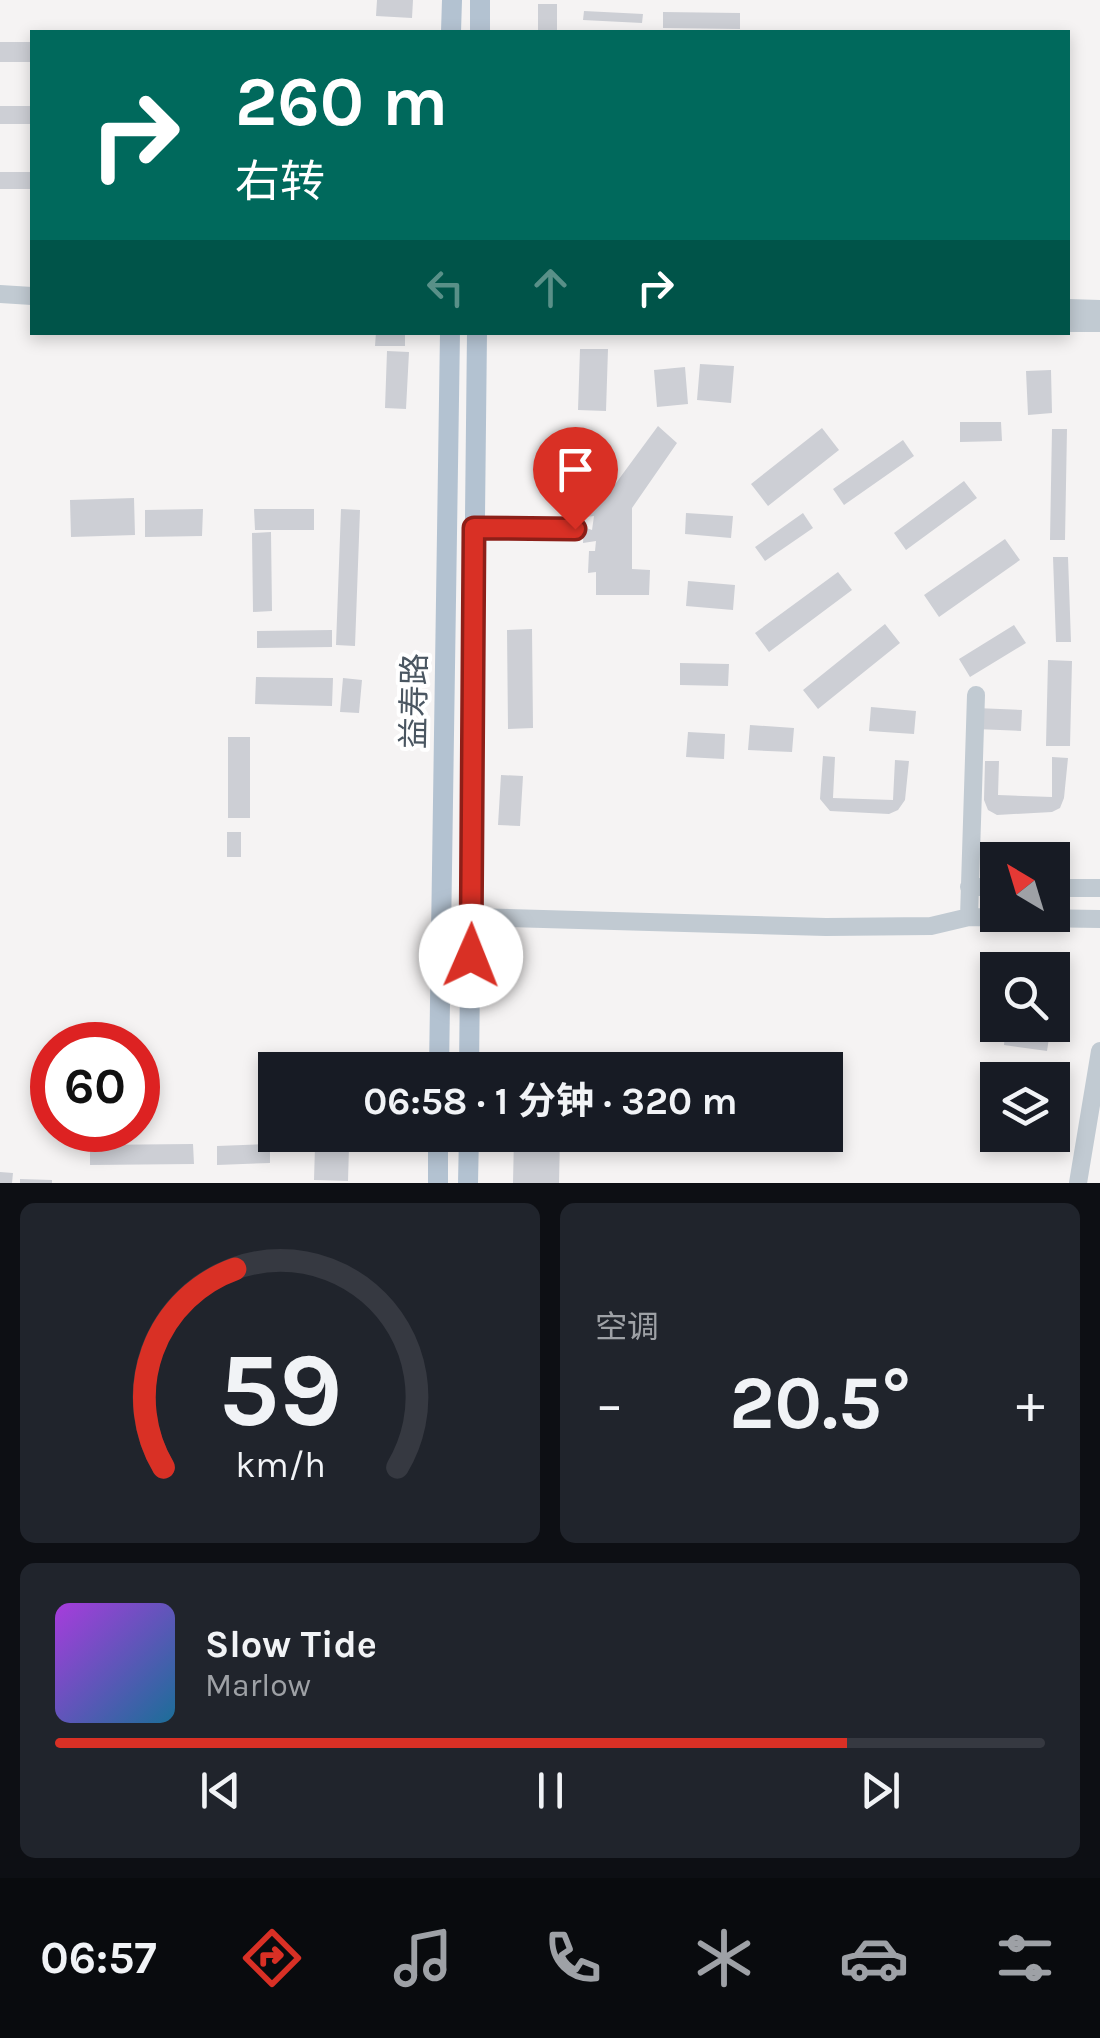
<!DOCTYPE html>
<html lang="zh">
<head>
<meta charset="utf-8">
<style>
	body { margin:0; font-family:Karla,"Noto Sans SC",sans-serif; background:#20242c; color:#f1f3f6; height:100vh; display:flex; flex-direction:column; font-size:38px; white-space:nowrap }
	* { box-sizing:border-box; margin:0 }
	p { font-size:32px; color:#9ea1a6 }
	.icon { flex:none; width:55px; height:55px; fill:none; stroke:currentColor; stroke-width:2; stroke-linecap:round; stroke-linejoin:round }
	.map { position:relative; height:1183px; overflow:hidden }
	.side { display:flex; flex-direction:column; gap:20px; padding:20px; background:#0d0f14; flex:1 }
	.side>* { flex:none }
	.hud { position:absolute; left:30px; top:30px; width:1040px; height:305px; border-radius:0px; box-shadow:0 5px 15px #0003; background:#00695c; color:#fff; overflow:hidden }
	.needle { width:65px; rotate:322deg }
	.fabs { position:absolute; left:980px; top:842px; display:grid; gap:20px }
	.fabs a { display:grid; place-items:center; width:90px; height:90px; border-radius:0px; background:#171b24; box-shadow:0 5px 15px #0003; font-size:50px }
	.speed { position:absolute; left:30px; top:1022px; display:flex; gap:20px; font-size:50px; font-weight:700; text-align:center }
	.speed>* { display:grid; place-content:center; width:130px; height:130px; border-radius:50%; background:#171b24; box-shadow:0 5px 15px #0003; line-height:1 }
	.speed .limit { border:15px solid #d22; background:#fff; color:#111 }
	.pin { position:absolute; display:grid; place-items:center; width:85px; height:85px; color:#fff; margin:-102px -42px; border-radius:50% 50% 50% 0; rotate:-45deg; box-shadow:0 0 10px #0007 }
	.pin .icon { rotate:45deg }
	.me { position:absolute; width:110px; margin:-55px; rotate:1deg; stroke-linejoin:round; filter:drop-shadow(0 0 8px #0008) }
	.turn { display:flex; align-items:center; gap:35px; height:210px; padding:0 40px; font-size:45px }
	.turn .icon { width:130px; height:130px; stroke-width:2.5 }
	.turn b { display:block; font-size:70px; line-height:85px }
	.lanes { display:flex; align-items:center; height:95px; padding:0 40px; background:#0003; justify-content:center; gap:50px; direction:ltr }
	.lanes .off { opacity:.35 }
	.big { font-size:75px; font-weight:700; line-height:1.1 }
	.side .widget { flex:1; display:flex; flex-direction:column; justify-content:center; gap:15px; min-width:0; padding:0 35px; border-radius:15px; background:#20242c }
	.side .dial { align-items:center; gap:0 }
	.dial svg { height:260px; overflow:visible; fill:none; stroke:#363941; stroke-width:7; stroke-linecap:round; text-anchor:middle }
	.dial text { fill:#f1f3f6; stroke:none }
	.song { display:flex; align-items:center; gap:30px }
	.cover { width:120px; height:120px; border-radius:15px; background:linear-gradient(135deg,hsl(280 70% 55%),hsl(200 70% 35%)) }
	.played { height:10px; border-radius:5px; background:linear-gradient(90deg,#d93025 80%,#363941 80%) }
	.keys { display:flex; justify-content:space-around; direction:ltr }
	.heat { display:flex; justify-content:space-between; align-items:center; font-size:55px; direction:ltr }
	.side .tiles { flex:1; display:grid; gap:20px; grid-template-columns:1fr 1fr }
	.widget:last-child { grid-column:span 2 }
	.trip { position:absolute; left:258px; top:1052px; width:585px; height:100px; border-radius:0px; background:#171b24; box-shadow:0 5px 15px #0003; font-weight:700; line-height:100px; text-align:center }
	.menu { display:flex; height:160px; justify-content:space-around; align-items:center; background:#090b0e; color:#9ea1a6 }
	.menu .icon { width:70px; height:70px }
	.menu .active { color:#d93025 }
	.menu b { font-size:45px; color:#f1f3f6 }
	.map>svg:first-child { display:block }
	.building { fill:#cdcfd5 }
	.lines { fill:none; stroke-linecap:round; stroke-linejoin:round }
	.minor { stroke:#c1cad2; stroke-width:18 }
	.major { stroke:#b3c2d1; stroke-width:20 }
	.route-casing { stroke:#8d1f18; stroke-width:25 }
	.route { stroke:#d93025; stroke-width:18 }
	.labels { text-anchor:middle; stroke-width:8; stroke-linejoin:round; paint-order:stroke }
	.street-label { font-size:32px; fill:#4a5661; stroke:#fff }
</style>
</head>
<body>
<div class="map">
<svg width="1100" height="1183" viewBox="0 0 1100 1183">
	<rect width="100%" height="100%" fill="#f5f3f3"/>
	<path class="building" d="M377,0H413L412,18L376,16Z
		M538,4H557V32H538Z
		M584,11L643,14L642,23L583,20Z
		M663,12L740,13V29L663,28Z
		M0,42H32V62H0Z
		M0,106H32V124H0Z
		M0,172H32V189H0Z
		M376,332H405V346H375Z
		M580,349H608L606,411L578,410Z
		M387,351L409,352L406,409L385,408Z
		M700,364L734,366L731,403L697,400Z
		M685,367L688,404L657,407L654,370Z
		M1051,370L1052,413L1028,415L1026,371Z
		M960,422H1001L1002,441L960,442Z
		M658,426L677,443L632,508V569L650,570L649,595H596V572L588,573L589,551H595L596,541L583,543L584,527L592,530L594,516L586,517L589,501L602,502Z
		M822,428L839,450L768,506L751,484Z
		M1052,429H1067L1065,540H1050Z
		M903,440L914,456L844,505L833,489Z
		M964,481L977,498L906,550L894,533Z
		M134,498L135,535L71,537L70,500Z
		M203,509L202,536L145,537V510Z
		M254,509H314V530H255Z
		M341,509L360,510L355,646L336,645Z
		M686,513L733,516L731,538L685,534Z
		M803,513L813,528L765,561L755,547Z
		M271,532L272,611L253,612L252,533Z
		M1005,539L1020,560L939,617L924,595Z
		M1053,557H1068L1071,642H1056Z
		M838,572L852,590L769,652L755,633Z
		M688,581L735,585L733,610L686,606Z
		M885,624L900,643L818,709L803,690Z
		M1014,625L1026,643L970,677L959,659Z
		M532,629L533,728L508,729L507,630Z
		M332,630V647L257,648V631Z
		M1048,660L1072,661L1070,746H1046Z
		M680,663L729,664L728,686L680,685Z
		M256,677L333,678L332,706L255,704Z
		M343,678L362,680L359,713L340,712Z
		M871,707L916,711L914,734L869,731Z
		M976,708L1022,710L1021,731L976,729Z
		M750,725L794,728L792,752L748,750Z
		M688,732L725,734L724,759L686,757Z
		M228,737H250V818H228Z
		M823,756L835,757L833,798L893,800L895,760L909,761L905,800L898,810L889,814L830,811L820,799Z
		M1052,757L1068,758L1064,798L1060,808L1052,812L997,815L988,810L984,800L985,761H999L998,795L1052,797Z
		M501,775L523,776L520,826L498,825Z
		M227,832H241V857H227Z
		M1006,1025H1051L1047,1051L1004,1045Z
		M998,1135H1036L1033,1149L996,1142Z
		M514,1136L560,1137L559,1183H513Z
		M193,1144L194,1164L90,1165V1145Z
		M270,1144V1163L217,1165V1146Z
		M315,1146L349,1147L348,1181L314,1180Z
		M0,1172L13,1173L12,1183H0Z
		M20,1179L52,1180V1183H20Z"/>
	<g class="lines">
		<path class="minor" d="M0,294L32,296
			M1068,308L1100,309
			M1068,323H1100
			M474,528L575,529
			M969,887H998
			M1052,888H1100
			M471,917L826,927L931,926L969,917L1100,919
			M969,917L976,695
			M1078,1183L1100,1051"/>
		<path class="major" d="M451,32L452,0
			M480,32V0
			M439,1070L450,332
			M469,1070L477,332
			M438,1183V1135
			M468,1183L469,1135"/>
	</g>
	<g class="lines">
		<g class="route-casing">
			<path id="route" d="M471,956L474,528L575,529"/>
		</g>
		<use href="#route" class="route"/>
	</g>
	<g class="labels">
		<g class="street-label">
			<text transform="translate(414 701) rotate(-89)" y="11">益寿路</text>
		</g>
	</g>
</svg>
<div class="fabs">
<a><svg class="needle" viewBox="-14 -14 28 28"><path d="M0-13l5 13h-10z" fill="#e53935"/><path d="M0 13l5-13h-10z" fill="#9ea1a6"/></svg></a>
<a><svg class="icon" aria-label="search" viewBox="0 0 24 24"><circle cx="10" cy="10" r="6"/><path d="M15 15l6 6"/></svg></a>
<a><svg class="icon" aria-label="layers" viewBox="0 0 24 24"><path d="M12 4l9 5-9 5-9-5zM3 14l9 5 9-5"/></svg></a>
</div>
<div class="speed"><div class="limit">60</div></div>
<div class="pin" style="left:575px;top:529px;background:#d93025"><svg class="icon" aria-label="arrive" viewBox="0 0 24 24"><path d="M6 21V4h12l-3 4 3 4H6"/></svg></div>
<svg class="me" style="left:471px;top:956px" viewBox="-20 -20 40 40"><circle r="19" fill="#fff"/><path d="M0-13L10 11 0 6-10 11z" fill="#d93025"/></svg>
<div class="trip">06:58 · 1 分钟 · 320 m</div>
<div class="hud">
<div class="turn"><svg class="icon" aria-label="right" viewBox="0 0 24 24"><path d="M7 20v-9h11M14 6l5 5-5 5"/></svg><div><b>260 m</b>右转</div></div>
<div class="lanes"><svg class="icon off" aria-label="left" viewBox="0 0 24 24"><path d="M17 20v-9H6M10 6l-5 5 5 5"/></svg><svg class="icon off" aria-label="ahead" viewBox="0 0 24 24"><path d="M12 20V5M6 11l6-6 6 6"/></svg><svg class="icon" aria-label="right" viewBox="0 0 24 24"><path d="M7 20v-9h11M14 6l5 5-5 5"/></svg></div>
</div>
</div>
<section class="side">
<div class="tiles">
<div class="widget dial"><svg viewBox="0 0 100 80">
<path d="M14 69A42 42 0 1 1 86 69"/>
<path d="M14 69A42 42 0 0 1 36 8" stroke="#d93025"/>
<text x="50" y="56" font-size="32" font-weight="700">59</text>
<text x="50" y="72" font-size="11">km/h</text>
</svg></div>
<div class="widget"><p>空调</p>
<div class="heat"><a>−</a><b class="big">20.5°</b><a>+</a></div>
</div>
<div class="widget">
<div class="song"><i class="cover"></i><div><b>Slow Tide</b><p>Marlow</p></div></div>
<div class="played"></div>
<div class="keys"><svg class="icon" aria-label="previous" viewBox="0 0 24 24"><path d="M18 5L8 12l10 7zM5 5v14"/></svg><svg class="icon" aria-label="pause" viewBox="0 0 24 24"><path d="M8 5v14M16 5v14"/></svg><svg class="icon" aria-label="next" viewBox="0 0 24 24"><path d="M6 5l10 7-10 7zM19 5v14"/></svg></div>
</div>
</div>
</section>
<nav class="menu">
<b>06:57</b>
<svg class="icon active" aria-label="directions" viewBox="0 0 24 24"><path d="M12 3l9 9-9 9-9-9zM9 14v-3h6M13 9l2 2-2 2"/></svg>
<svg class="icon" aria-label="music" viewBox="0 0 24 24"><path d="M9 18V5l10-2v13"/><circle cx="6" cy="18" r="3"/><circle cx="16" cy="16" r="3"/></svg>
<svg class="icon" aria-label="phone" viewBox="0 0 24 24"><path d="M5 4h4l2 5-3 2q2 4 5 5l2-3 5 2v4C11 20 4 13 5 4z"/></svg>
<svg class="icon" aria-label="climate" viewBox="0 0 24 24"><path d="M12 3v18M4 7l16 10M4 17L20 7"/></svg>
<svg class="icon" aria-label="car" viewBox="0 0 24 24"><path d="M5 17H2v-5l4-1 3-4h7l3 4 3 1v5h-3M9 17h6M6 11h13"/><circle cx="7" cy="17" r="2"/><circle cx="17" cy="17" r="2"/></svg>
<svg class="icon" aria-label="filters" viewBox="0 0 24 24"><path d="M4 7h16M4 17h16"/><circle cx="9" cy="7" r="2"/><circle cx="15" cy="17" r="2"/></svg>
</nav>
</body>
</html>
